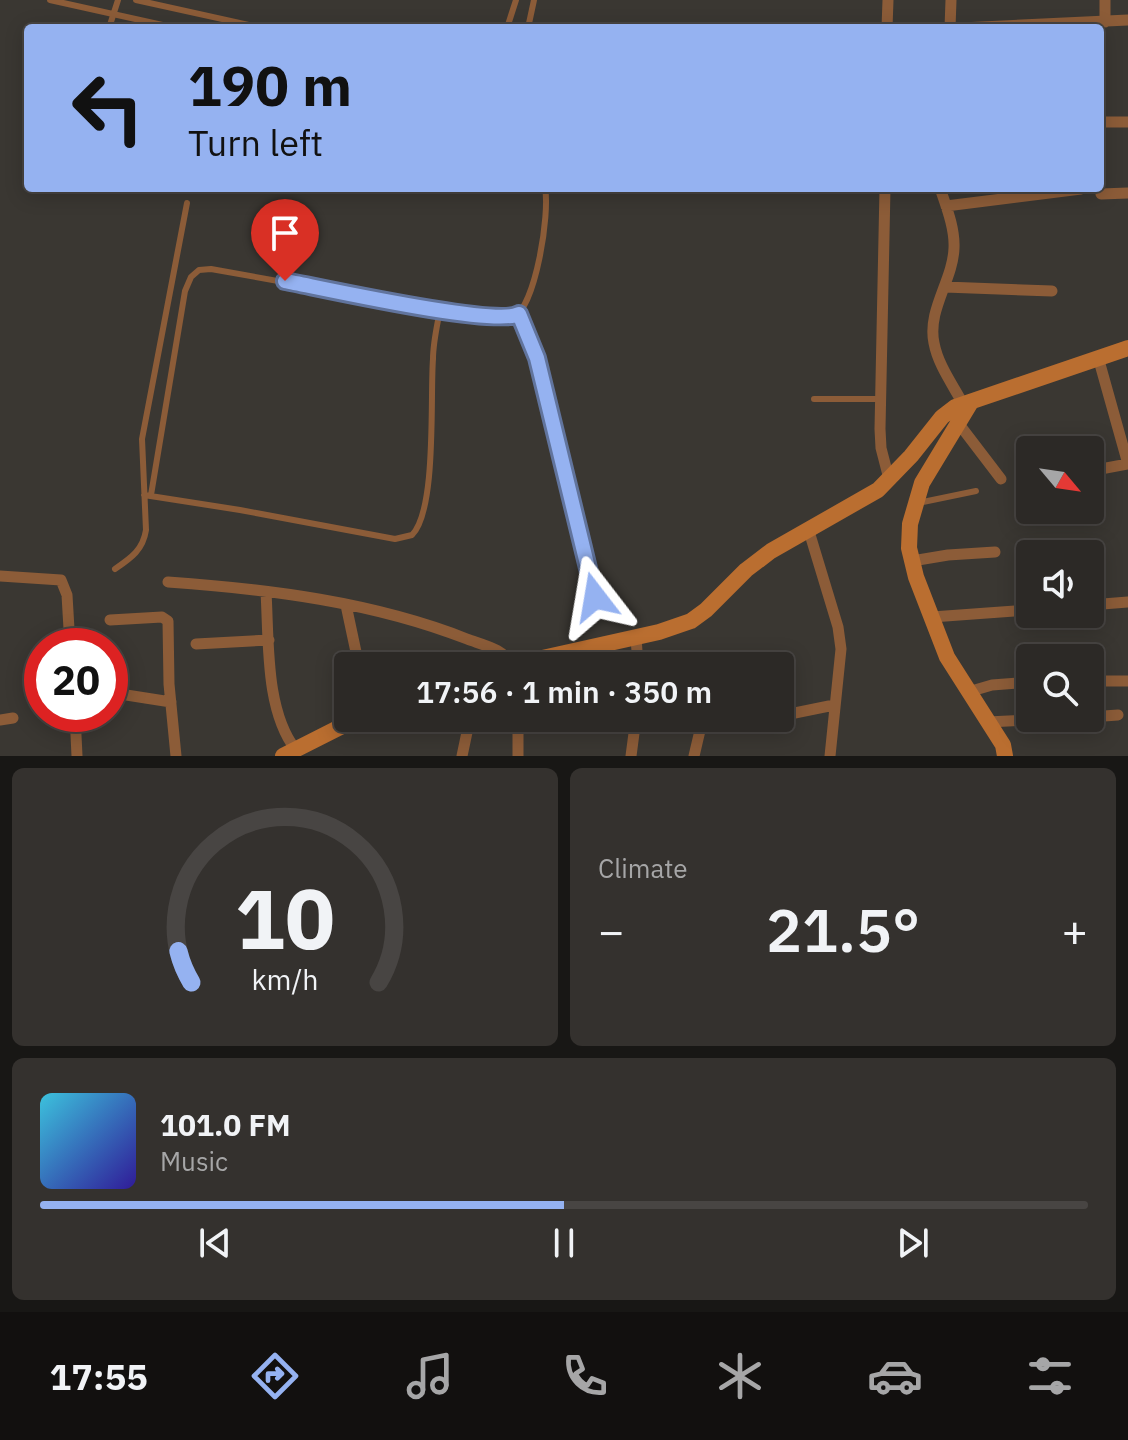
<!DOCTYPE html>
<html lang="en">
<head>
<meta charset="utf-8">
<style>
	body { margin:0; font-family:"IBM Plex Sans",sans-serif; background:#34312e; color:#f1f3f6; height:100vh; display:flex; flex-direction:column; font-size:30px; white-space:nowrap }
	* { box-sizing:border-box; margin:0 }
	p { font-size:26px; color:#a6a6a7 }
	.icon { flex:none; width:44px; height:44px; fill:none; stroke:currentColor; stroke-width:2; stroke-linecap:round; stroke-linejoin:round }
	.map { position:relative; height:756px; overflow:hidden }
	.drawer { display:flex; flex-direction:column; gap:12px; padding:12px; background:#181715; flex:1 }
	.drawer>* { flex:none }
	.guide { position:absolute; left:24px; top:24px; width:1080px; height:168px; border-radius:8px; box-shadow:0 4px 20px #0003,0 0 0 2px #484543; background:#95b2f1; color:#111; overflow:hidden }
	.needle { width:52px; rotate:119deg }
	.buttons { position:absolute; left:1016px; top:436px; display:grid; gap:16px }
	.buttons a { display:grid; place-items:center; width:88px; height:88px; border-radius:8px; background:#2c2926; box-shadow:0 4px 20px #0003,0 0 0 2px #484543; font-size:40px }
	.speed { position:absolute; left:24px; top:628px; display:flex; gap:16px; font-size:40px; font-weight:700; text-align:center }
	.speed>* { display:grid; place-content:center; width:104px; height:104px; border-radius:50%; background:#2c2926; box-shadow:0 4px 20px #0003,0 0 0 2px #484543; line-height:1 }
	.speed .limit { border:12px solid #d22; background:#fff; color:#111 }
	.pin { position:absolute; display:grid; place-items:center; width:68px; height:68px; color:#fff; margin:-82px -34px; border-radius:50% 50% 50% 0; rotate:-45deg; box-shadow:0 0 8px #0007 }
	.pin .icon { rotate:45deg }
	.me { position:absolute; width:88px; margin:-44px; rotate:346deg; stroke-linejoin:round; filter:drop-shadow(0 0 6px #0008) }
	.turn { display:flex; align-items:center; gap:28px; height:168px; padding:0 32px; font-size:36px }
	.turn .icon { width:104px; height:104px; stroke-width:2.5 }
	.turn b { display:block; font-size:56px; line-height:68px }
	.big { font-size:60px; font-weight:600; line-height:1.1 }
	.drawer .widget { flex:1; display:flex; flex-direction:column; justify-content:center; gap:12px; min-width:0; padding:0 28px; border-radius:12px; background:#34312e }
	.drawer .dial { align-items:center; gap:0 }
	.dial svg { height:208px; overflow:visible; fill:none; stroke:#484543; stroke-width:7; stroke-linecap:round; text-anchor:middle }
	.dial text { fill:#f1f3f6; stroke:none }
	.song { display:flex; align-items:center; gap:24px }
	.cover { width:96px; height:96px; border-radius:12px; background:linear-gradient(135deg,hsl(190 70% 55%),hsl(250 70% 35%)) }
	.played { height:8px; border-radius:4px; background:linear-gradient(90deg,#95b2f1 50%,#484543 50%) }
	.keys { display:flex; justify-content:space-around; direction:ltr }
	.heat { display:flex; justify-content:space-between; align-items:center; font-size:44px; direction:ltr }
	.drawer .tiles { flex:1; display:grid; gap:12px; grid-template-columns:1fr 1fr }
	.widget:last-child { grid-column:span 2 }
	.trip { position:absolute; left:334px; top:652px; width:460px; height:80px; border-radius:8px; background:#2c2926; box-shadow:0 4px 20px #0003,0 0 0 2px #484543; font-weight:600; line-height:80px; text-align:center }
	.menu { display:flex; height:128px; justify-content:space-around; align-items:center; background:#12100f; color:#a6a6a7 }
	.menu .icon { width:56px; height:56px }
	.menu .active { color:#95b2f1 }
	.menu b { font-size:36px; color:#f1f3f6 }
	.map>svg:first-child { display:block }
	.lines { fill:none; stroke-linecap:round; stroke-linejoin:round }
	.lane { stroke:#8c5c38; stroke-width:6 }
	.street { stroke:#8c5c38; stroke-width:11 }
	.secondary { stroke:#ba6e30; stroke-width:16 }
	.route-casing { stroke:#61749d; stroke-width:20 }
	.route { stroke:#95b2f1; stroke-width:14 }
</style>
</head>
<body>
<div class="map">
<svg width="1128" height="756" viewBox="0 0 1128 756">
	<rect width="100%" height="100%" fill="#3a3732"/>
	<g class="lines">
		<path class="lane" d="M50,0L176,28
			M136,0L263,28
			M109,28L118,0
			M507,28L516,0
			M528,28L534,0
			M519,314L537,358L595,597
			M814,399H881
			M144,495L240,510L395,539L412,535C437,510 430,396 433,359C433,343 437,326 440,310
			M151,495L185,291L191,277L199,270L211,269L440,310L513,318C536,306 550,213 545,188
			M918,503L976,491
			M115,569C131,558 143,550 146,530L142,439L187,203"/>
		<path class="street" d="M1105,0V22
			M887,28L888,0
			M950,28L951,0
			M961,28L1128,20
			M1100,122H1128
			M885,188L880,429L881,448L889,479
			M940,188C946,206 955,228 954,248C953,280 927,310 934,343C938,365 953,385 963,404
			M1101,194L1128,193
			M946,206L1081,189
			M945,287L1052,291
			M1098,357L1128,464
			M959,424L1001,479
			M1090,471L1128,464
			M808,528L838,627L841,649L830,756
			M912,561L948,555L995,552
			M0,576L61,580L67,595L70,646
			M168,582C268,589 373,602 467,639C483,645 505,649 512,666
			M266,592C269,641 265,711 296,750
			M346,605L359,666
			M1090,605L1128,602
			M932,617L1030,610
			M110,620L162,617L168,621L169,684L176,756
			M636,637L638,666
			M196,644L269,640
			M1090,681H1128
			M968,692L992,685L1030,682
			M120,694L171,702
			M75,714L77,756
			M780,716L834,705
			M1090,717L1118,715
			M518,718V756
			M666,718L724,723L766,718
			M0,720L13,718
			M988,722L1071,718
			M462,756L470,718
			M631,756L636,718
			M694,756L702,722"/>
		<path class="secondary" d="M971,402L922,483L910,524L909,548L916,577L947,657L1003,745L1005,756
			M507,666L659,632L691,621L706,610L746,570L771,551L878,490L911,456L942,417L955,407L1128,348
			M283,756L358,718"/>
	</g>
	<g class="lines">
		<g class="route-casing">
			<path id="route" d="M285,281C322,288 495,327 519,314L537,358L595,597"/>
		</g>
		<use href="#route" class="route"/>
	</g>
</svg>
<div class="buttons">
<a><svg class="needle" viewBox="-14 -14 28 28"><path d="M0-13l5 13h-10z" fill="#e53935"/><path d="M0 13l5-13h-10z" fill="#a6a6a7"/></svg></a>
<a><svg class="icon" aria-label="sound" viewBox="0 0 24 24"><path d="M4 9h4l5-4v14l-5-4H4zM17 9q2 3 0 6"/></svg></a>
<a><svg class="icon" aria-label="search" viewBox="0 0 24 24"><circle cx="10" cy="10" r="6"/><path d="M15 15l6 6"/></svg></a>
</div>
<div class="speed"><div class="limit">20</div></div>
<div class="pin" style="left:285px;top:281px;background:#d93025"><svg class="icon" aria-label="arrive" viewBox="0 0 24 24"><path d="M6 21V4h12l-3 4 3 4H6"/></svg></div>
<svg class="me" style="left:595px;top:597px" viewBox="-20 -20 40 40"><path d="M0-17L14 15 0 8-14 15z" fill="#95b2f1" stroke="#fff" stroke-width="4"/></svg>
<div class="trip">17:56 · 1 min · 350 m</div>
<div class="guide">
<div class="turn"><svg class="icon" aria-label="left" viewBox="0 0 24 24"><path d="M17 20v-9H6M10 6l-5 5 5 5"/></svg><div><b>190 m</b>Turn left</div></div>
</div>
</div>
<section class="drawer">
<div class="tiles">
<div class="widget dial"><svg viewBox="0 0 100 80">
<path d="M14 69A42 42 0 1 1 86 69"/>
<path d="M14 69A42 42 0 0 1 9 57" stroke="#95b2f1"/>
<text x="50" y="56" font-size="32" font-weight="700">10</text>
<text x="50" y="72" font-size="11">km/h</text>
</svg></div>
<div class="widget"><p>Climate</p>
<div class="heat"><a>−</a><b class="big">21.5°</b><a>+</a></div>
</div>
<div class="widget">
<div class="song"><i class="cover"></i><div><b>101.0 FM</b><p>Music</p></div></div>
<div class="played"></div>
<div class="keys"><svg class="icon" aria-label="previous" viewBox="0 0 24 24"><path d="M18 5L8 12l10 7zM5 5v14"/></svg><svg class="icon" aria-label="pause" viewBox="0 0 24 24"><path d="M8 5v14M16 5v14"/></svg><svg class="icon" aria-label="next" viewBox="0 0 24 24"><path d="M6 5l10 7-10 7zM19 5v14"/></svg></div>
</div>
</div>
</section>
<nav class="menu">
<b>17:55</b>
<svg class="icon active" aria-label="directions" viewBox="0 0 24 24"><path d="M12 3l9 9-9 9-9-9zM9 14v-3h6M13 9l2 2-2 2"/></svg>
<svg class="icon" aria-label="music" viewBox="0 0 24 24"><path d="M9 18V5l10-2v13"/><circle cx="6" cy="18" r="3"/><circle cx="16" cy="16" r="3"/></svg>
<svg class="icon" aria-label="phone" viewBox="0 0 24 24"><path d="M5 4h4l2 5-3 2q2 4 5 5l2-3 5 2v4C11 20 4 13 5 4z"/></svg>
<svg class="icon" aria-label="climate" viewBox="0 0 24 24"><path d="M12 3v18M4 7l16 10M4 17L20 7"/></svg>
<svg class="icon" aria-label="car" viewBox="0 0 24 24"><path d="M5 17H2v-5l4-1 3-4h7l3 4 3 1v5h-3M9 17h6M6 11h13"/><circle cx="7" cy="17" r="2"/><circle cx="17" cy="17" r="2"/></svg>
<svg class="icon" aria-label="filters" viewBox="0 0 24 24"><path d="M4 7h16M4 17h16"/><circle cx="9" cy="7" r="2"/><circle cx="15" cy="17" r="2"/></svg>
</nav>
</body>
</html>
